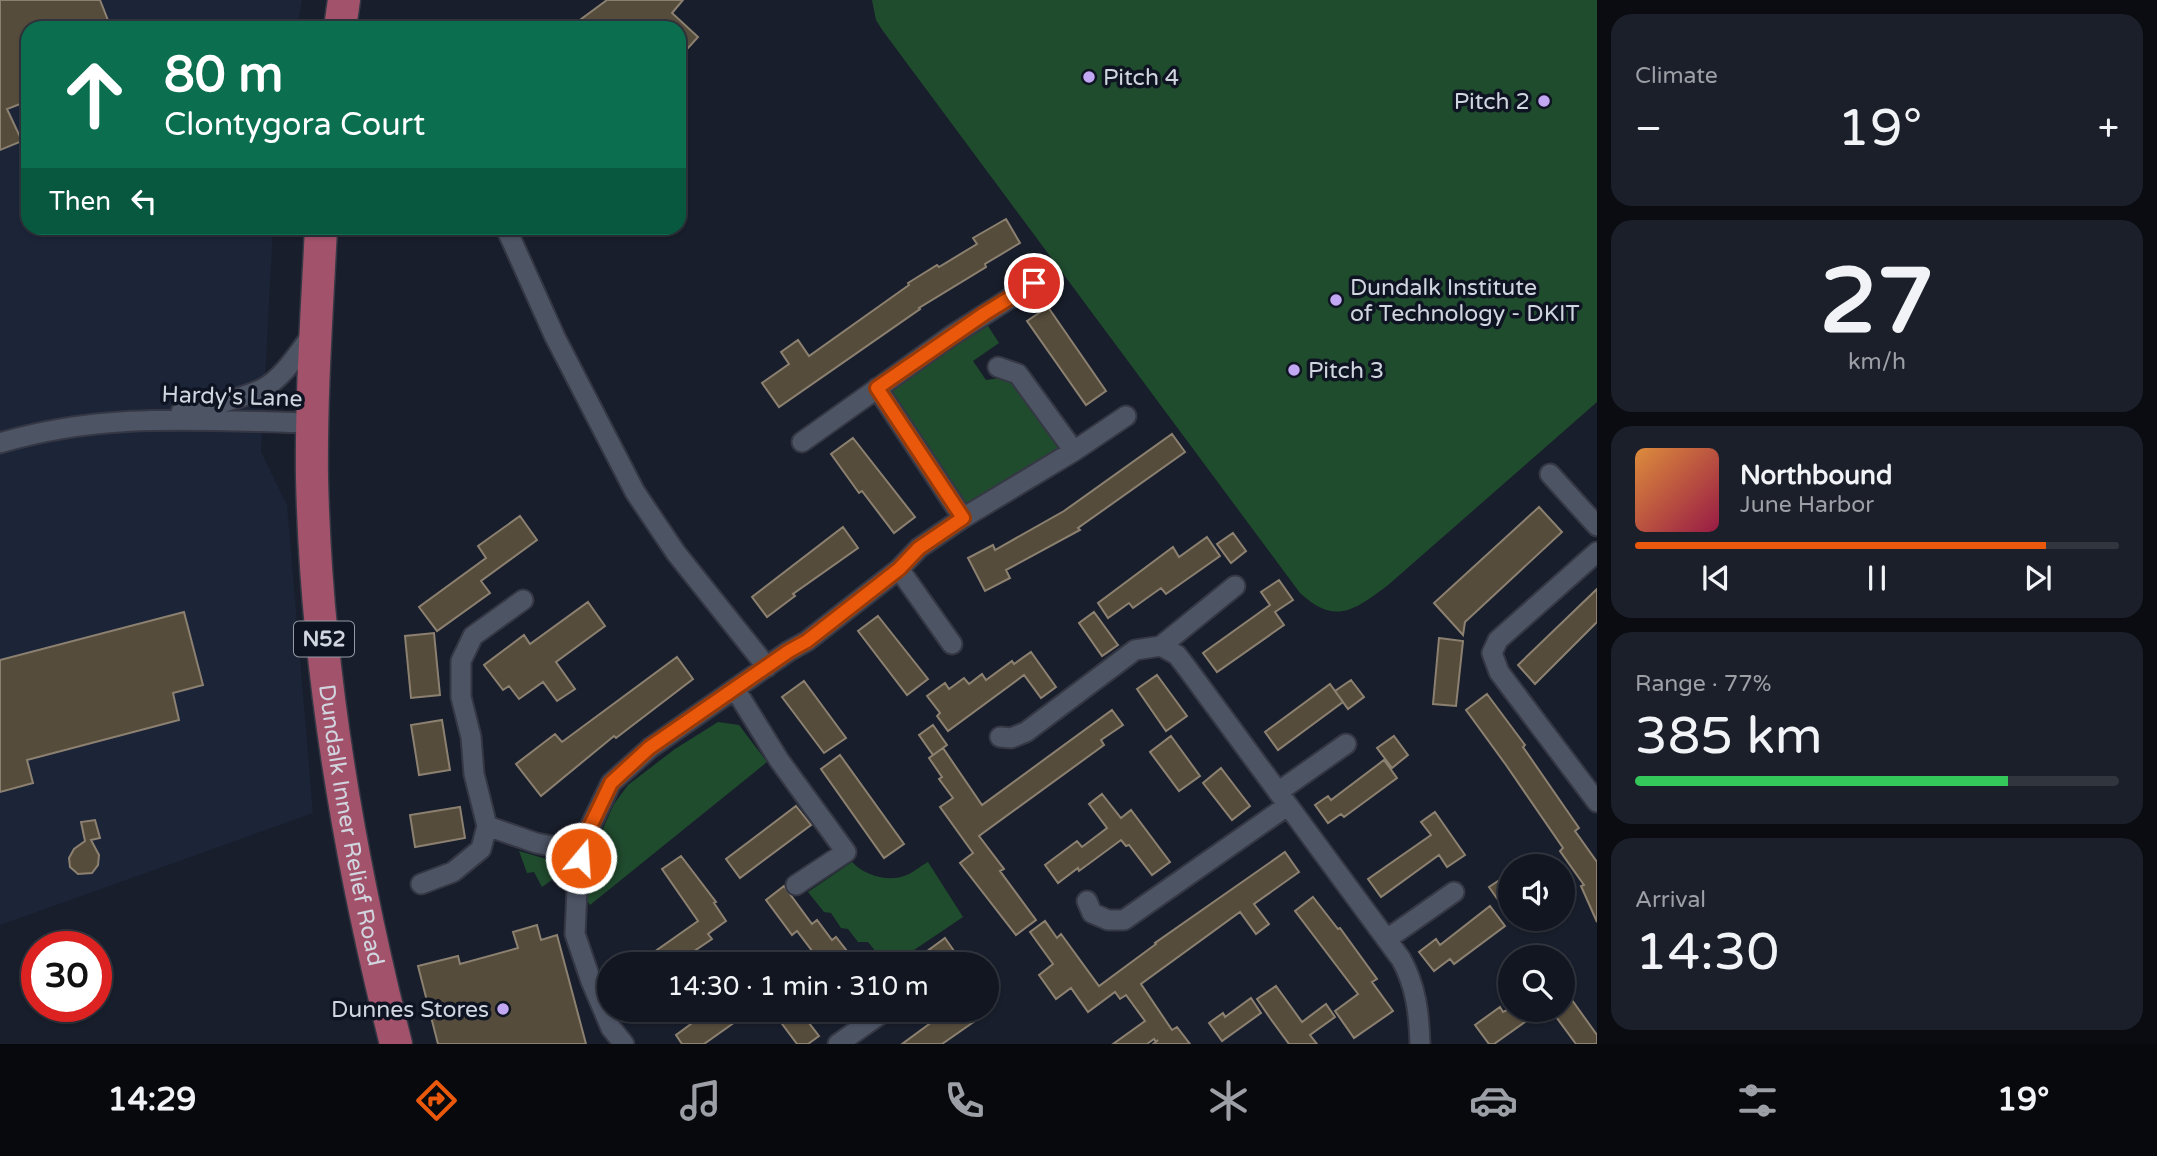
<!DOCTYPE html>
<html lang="en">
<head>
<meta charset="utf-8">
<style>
	body { margin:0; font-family:"Varela Round",sans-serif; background:#1b1f29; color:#f1f3f6; height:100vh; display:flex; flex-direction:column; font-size:26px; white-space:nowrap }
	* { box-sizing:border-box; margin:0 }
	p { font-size:23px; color:#9c9fa5 }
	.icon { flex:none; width:38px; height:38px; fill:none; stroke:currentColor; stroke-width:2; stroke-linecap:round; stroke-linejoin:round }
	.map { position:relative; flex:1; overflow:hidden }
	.side { display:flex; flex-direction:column; gap:14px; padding:14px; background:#0a0c12; width:560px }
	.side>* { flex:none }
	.guide { position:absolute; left:21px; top:21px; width:665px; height:214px; border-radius:21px; box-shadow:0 2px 5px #0004,0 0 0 2px #31353e; background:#0b6e4f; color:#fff; overflow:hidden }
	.buttons { position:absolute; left:1498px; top:854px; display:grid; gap:14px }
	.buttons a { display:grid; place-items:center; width:77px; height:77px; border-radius:50%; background:#121620; box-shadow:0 2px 5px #0004,0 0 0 2px #31353e; font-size:35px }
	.speed { position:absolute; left:21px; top:931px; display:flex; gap:14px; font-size:35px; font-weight:700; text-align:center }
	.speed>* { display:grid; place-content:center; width:91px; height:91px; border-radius:50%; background:#121620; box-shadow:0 2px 5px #0004,0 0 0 2px #31353e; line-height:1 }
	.speed .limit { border:10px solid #d22; background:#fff; color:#111 }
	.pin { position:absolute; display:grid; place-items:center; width:60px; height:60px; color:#fff; margin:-30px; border:4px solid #fff; border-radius:50%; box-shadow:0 2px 7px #0007 }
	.me { position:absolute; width:77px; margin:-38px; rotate:18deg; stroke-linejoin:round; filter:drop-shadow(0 0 5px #0008) }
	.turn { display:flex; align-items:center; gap:24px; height:147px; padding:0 28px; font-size:32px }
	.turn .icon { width:91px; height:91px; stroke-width:2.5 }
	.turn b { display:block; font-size:49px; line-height:60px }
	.then { display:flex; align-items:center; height:66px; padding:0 28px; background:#0003; gap:14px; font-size:26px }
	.big { font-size:52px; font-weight:600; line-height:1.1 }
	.side .widget { flex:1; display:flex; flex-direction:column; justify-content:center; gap:10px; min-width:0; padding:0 24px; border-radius:21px; background:#1b1f29 }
	.side .dial { align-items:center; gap:0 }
	.dial b { font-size:91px; line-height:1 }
	.song { display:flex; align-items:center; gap:21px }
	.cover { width:84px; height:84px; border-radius:10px; background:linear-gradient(135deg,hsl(30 70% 55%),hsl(340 70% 35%)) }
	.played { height:7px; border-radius:4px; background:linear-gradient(90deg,#ea580c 85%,#31353e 85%) }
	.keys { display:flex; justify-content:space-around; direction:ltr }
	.heat { display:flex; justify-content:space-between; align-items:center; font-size:38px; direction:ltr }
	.charge { height:10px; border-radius:5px; background:linear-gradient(90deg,#34c759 77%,#31353e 0) }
	.trip { position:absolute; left:597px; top:952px; width:402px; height:70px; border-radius:35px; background:#121620; box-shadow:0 2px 5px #0004,0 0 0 2px #31353e; font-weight:600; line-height:70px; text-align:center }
	.dock { display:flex; height:112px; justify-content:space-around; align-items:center; background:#07090d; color:#9c9fa5 }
	.dock .icon { width:49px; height:49px }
	.dock .current { color:#ea580c }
	.dock b { font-size:32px; color:#f1f3f6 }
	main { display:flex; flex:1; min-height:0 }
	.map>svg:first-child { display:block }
	.built { fill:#1c2438 }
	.green { fill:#204c2e }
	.building { fill:#564c3c; stroke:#8c8170; stroke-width:2 }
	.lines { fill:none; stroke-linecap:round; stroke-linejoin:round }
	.street-casing { stroke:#353844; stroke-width:23 }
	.primary-casing { stroke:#353844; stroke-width:35 }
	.street { stroke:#4d5464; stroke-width:19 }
	.primary { stroke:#a2526a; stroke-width:32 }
	.route-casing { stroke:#983908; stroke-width:18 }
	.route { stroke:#ea580c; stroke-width:12 }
	.poi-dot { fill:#c2a7f2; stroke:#0f1422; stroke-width:2.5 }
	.labels { text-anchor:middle; stroke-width:7; stroke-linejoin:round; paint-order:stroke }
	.shield { fill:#0f1422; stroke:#979ba6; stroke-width:2 }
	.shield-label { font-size:21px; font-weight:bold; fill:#d1d5df }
	.poi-label { font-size:23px; fill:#d1d5df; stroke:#0f1422; text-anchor:start }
	.street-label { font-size:23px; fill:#d1d5df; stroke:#0f1422 }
</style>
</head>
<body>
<main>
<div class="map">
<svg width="1597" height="1044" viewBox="0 0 1597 1044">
	<rect width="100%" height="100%" fill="#181e2b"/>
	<path class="built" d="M0,0H302L297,28H28V228H273L261,452L287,505L313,813L0,925Z"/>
	<path class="green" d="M872,0H1597V402L1387,586C1353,611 1335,625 1300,593L883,31L876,20Z
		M988,326L999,343L973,361L986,380L1007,377L1014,383L1061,452L969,511L891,389L919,368Z
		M718,722L739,725L767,762L590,905L586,899L591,855L614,804L628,785L675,749Z
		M519,851L560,863L563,872L542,887L534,872L527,873Z
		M852,862C864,875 887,882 904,876C912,874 920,866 928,862L963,917L908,954L896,951L881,958L868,942H858L848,929L841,928L831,913L824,912L808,892Z"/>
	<path class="building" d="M0,0H100L111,28H28V101L7,109L22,141L0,150Z
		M607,0H683L672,13L698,37L679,58V28H569Z
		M1006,219L1020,243L985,264L986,267L919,308L920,309L779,407L762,383L789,364L781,352L798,340L809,356L909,285L908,283L937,265L939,267L977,244L973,238Z
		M1048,307L1106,391L1086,405L1027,321Z
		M1172,434L1185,452L1078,528L1080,530L1006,570L1010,578L985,591L968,558L993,545L995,550L1064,511Z
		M853,438L915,517L894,533L862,491L859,493L831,454Z
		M1539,507L1562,532L1465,622L1463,635L1434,603Z
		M520,516L537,540L481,581L490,593L437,631L419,607L486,558L478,546Z
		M843,527L858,548L793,594L795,596L767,617L752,597Z
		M1233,533L1246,551L1231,563L1217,544Z
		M1207,537L1220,556L1166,594L1161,588L1133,608L1129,603L1108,618L1098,603L1173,547L1179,557Z
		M1279,580L1293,600L1275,612L1284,625L1217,672L1203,653L1270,605L1261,592Z
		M1597,589V622L1535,684L1518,665Z
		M588,602L605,626L556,662L575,689L557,701L543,682L519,699L509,686L503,690L484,665L524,635L530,644Z
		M184,612L203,685L173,693L179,720L27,760L33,783L0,792V660Z
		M1094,612L1118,645L1102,656L1079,623Z
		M878,616L928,679L907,695L858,631Z
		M434,633L440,695L411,698L405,636Z
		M1439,638L1463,641L1456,706L1433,704Z
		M1031,652L1056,687L1041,698L1024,675L948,731L937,716L940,713L927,696L945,683L949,689L964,678L969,684L982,674L986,680L1012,661L1014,664Z
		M677,657L693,679L616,738L614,736L541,796L516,764L555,734L562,742Z
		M1157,675L1187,716L1166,731L1137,689Z
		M1351,680L1364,697L1348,709L1335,691Z
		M804,681L846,738L824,753L782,697Z
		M1330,684L1343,702L1278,750L1265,732Z
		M1487,694L1525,745L1523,747L1579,828L1575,831L1597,862V922L1581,886L1584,885L1560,851L1563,848L1506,765L1466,710Z
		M1112,710L1123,725L1101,740L1104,745L979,836L1004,869L1000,871L1036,920L1016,935L960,863L973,853L940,807L953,798L939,779L942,777L929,758L943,748L982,805Z
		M442,720L450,770L419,775L411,725Z
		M933,725L947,745L933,755L919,735Z
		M1171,736L1200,776L1179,791L1150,752Z
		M1394,736L1408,755L1392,768L1377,748Z
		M840,755L904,844L884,858L821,769Z
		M1384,760L1397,778L1344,817L1341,814L1328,823L1315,805L1328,796L1331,800Z
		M1221,768L1250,806L1232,820L1203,783Z
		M1102,794L1121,818L1131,810L1170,862L1152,875L1129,845L1126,846L1121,840L1079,871L1078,868L1058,883L1045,865L1077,841L1082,847L1107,828L1089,804Z
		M796,806L811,825L740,878L726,859Z
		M460,807L465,838L415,847L410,815Z
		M1435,812L1465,855L1447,867L1439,855L1381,897L1368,879L1431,835L1421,822Z
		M95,820L100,838L91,840L99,855L98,865L92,873L78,874L70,867L69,858L74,849L85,841L81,822Z
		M1285,852L1299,872L1254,904L1269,924L1256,934L1240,912L1141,984L1172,1030L1177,1027L1190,1044H1153L1158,1040L1156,1042L1154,1039L1147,1044H1113L1145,1021L1126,995L1120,999L1115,992L1088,1012L1071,988L1056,999L1039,975L1053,964L1030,932L1045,921L1057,938L1061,934L1099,986L1156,944L1155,943Z
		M681,856L716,902L714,903L726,921L708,934L712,939L675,964H637L698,921L662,869Z
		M1510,873V917L1489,887Z
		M784,886L812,924L817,920L832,940L836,937L857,964H822L797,931L792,935L766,900Z
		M1313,897L1338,929L1340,928L1377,979L1372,982L1393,1011L1354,1038L1335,1011L1358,994L1295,911Z
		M1490,906L1505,926L1454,964L1450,959L1434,971L1419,952L1436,939L1440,945Z
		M537,925L541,940L557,935L586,1044H438L418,966L458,956L460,964L518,948L513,932Z
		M945,938L954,951L964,964H936L926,952Z
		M1276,986L1302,1022L1326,1004L1335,1017L1310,1035L1317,1044H1289L1270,1018L1257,999Z
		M1251,998L1261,1013L1222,1041L1209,1023L1223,1013L1225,1017Z
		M1572,1000L1597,1035V1044H1576L1551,1010H1563V1005Z
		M1500,1007L1503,1012L1507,1010H1542L1494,1044H1489L1475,1025Z
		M710,1010H726L735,1022L704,1044H682L676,1035Z
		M775,1010H799L819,1036L808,1044H797L780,1021L782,1019Z
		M954,1010H968L975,1021L942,1044H902L936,1019L937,1021Z"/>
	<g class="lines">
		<g class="street-casing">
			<path id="street" d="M506,228L555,337L635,492L676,553L767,667
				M998,367L1018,374L1074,451
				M877,388L963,518
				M181,412C208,406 238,400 262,389C284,378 300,350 315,331
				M802,442L951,336L1034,283
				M0,443C107,411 204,421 314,423
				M1550,474L1597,526
				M1597,552L1498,640L1492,653L1499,672L1597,802
				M899,569L952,644
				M523,600L473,636L461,661V697L471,737L474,774L487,826L536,843L562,848L581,857
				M1161,646L1177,655L1187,668L1401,959C1416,986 1419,1013 1420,1044
				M735,689L779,760L846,852L796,885
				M1000,737L1011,738L1026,732L1135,650L1161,646L1235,586
				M1278,792L1346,744
				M421,884L453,872L481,849L487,826
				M1087,901L1092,913L1108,920H1124L1287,806
				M1387,939L1454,892
				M624,1044L611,1028L591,981L575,934L577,889L581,857L587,833L611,783L650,748L789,651L807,641L899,569L919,548L963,518L1074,451L1126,416
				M838,1044L886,1010"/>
		</g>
		<g class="primary-casing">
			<g id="primary">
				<path d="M340,28L344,0"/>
				<path id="s1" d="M321,228C317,310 311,394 312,477C316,668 349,859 396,1044"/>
			</g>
		</g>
		<use href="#street" class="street"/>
		<use href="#primary" class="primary"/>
	</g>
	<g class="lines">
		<g class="route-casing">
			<path id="route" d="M581,858L587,833L611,783L649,748L789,651L807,641L899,569L919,548L963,518L877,388L984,314L1034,283"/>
		</g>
		<use href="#route" class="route"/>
	</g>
	<g class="poi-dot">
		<circle cx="1089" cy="77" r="7"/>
		<circle cx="1544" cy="101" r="7"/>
		<circle cx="1336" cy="300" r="7"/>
		<circle cx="1294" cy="370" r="7"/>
		<circle cx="503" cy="1009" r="7"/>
	</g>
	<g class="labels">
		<rect class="shield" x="294" y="621.5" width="60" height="35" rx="5"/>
		<g class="shield-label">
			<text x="324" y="646">N52</text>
		</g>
		<g class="poi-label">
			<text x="1103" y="85">Pitch 4</text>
			<text x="1530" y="109" text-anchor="end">Pitch 2</text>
			<text x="1350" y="295">Dundalk Institute<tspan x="1350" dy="26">of Technology - DKIT</tspan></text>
			<text x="1308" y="378">Pitch 3</text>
			<text x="489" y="1017" text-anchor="end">Dunnes Stores</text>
		</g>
		<g class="street-label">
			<text transform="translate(232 396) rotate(2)" y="8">Hardy's Lane</text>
			<text dy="8" stroke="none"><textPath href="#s1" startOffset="600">Dundalk Inner Relief Road</textPath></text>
		</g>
	</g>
</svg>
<div class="buttons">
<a><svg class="icon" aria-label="sound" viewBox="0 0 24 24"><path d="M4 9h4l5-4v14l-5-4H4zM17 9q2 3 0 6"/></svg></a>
<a><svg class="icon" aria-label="search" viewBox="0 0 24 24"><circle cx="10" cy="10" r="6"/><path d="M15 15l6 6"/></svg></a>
</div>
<div class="speed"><div class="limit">30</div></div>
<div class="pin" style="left:1034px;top:283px;background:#d93025"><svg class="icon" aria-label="arrive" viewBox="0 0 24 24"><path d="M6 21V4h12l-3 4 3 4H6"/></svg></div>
<svg class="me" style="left:581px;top:858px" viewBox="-20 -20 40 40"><circle r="17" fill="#ea580c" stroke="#fff" stroke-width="3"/><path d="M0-11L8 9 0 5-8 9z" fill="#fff"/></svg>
<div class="trip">14:30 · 1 min · 310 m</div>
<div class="guide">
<div class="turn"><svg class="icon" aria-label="ahead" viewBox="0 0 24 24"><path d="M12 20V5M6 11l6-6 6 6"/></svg><div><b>80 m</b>Clontygora Court</div></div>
<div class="then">Then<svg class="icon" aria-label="left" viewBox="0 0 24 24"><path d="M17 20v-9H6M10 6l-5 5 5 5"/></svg></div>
</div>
</div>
<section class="side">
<div class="widget"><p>Climate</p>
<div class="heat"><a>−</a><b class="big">19°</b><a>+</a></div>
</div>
<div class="widget dial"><b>27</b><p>km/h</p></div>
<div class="widget">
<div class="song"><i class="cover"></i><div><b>Northbound</b><p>June Harbor</p></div></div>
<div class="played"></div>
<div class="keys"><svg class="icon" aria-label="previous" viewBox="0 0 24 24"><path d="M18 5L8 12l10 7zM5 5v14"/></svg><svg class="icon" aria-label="pause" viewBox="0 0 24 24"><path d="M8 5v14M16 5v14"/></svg><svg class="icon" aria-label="next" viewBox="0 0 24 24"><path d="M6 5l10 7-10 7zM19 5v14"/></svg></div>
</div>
<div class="widget"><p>Range · 77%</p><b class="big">385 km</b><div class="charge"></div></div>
<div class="widget"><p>Arrival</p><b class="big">14:30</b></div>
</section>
</main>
<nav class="dock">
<b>14:29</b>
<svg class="icon current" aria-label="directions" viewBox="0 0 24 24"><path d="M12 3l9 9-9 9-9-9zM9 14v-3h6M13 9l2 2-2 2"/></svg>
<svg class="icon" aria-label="music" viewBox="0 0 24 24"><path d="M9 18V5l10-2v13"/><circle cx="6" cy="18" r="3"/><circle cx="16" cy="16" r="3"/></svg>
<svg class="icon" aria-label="phone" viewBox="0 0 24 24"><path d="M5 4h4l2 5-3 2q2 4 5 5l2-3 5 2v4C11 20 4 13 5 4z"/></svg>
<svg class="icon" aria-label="climate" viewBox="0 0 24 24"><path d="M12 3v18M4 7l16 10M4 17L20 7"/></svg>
<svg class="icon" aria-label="car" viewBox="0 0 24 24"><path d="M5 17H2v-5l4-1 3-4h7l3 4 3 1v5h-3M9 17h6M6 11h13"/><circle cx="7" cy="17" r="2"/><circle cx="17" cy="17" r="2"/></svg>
<svg class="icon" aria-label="filters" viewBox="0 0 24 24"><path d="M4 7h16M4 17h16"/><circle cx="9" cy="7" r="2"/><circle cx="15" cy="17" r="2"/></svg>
<b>19°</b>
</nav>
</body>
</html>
